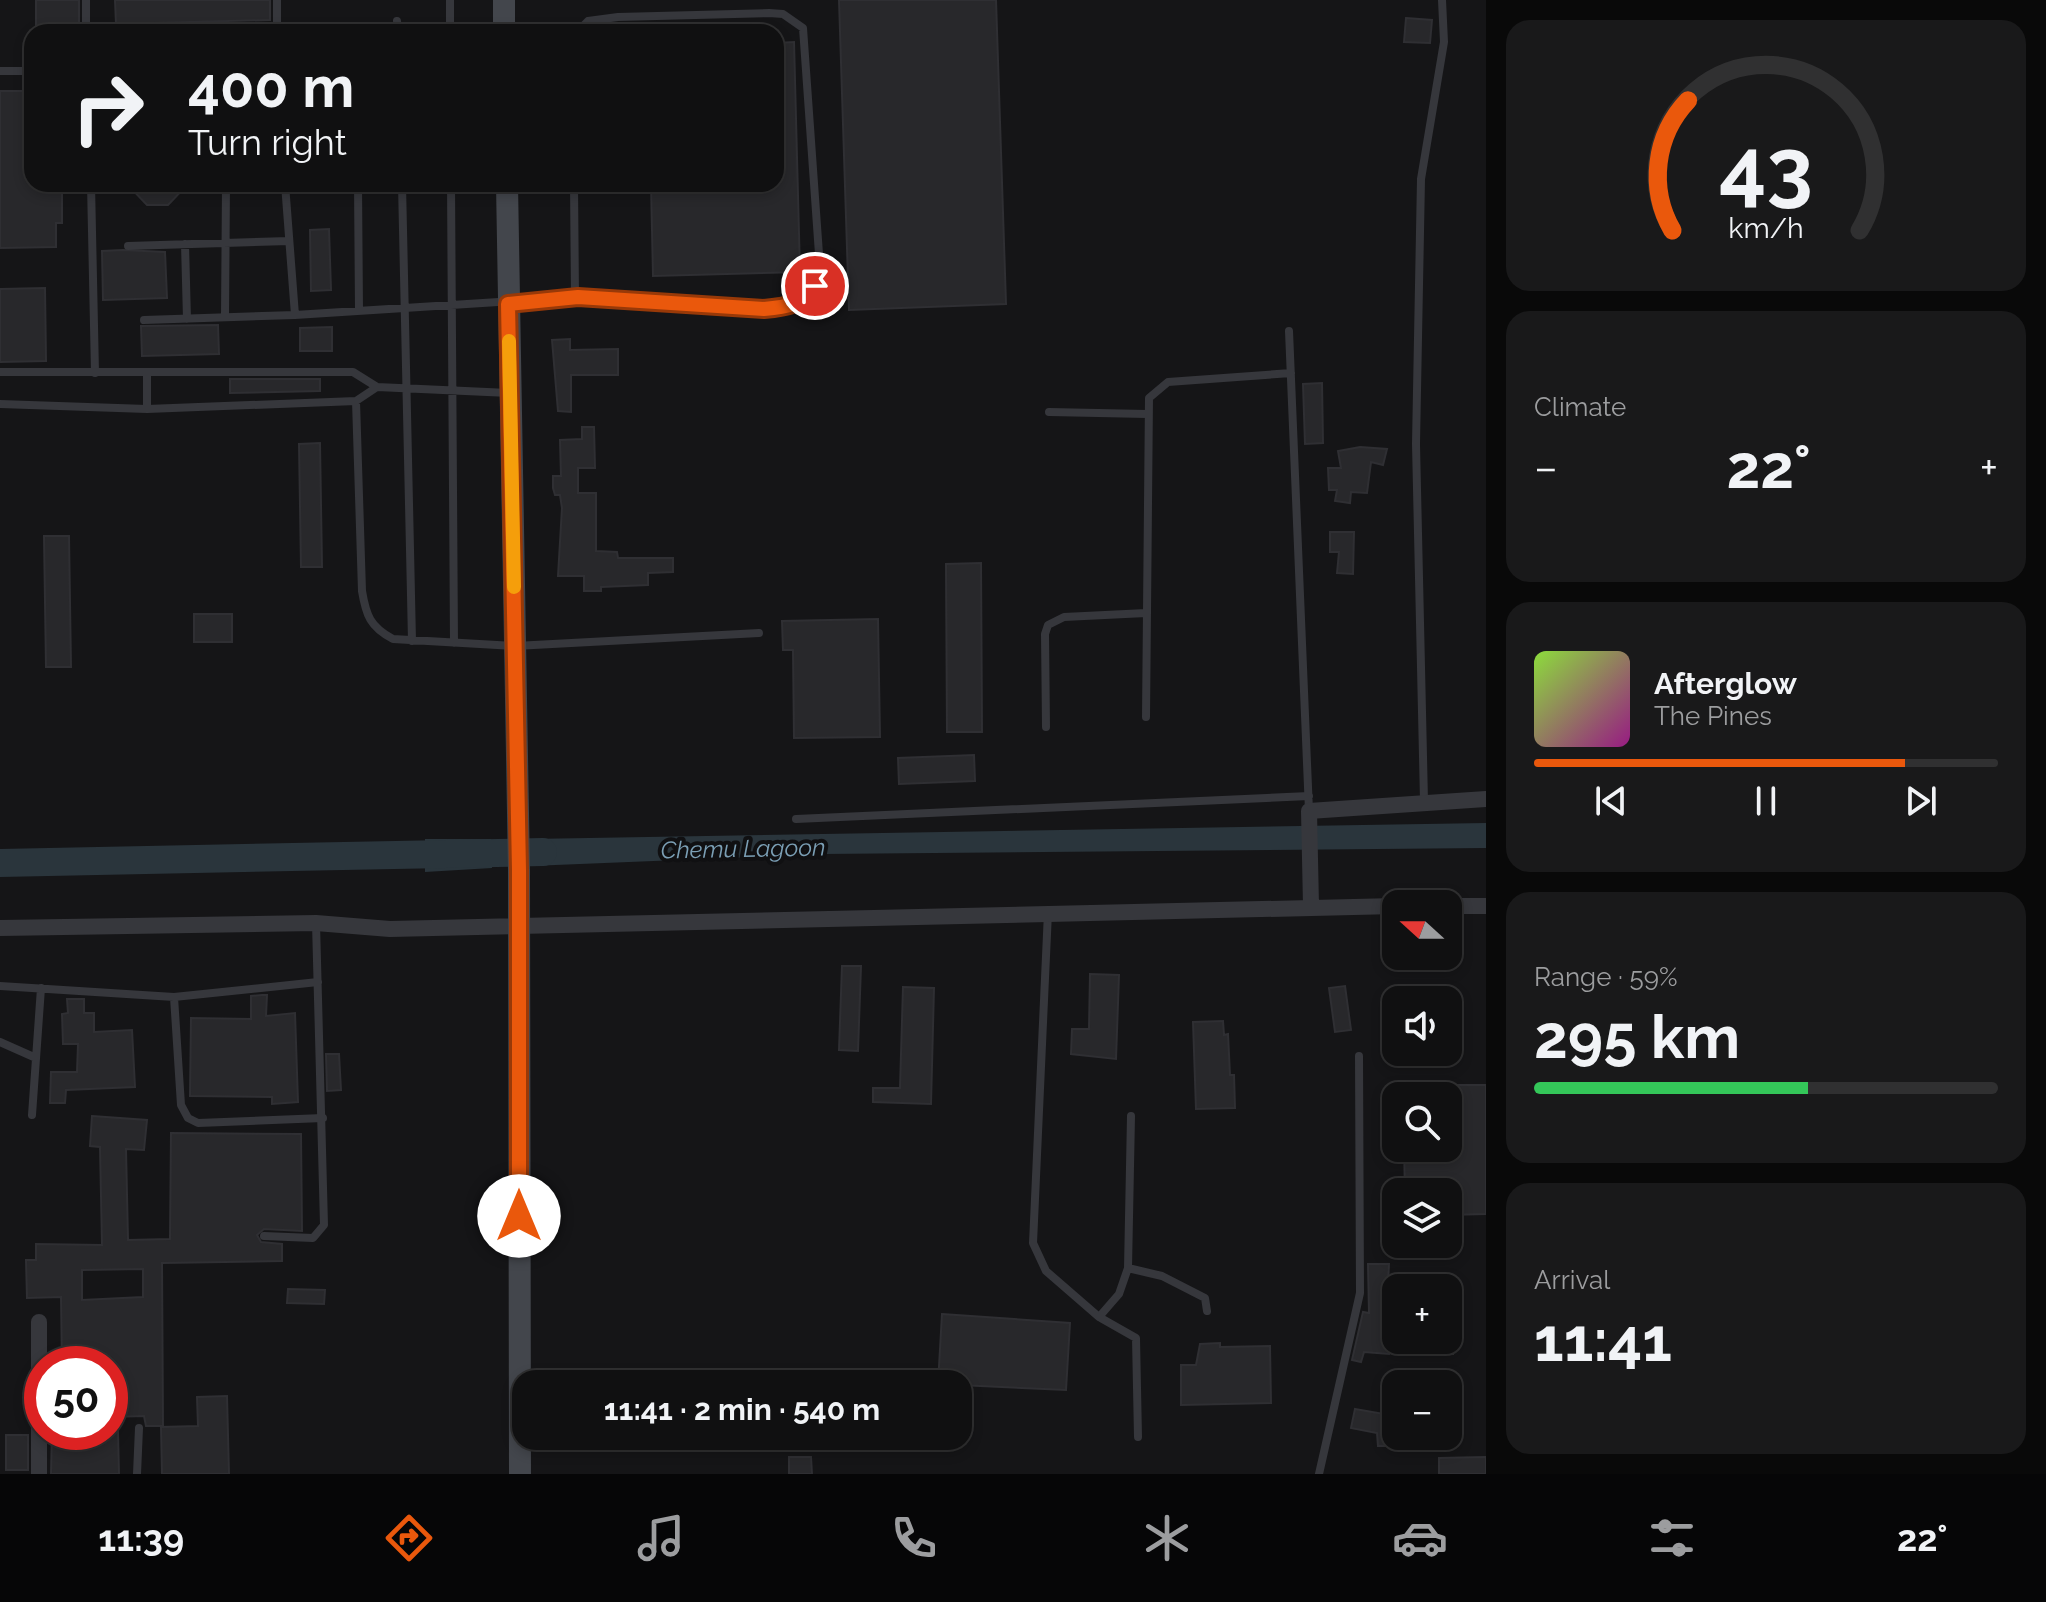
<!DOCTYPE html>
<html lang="en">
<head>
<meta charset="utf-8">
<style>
	body { margin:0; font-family:Raleway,sans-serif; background:#19191a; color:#f1f3f6; height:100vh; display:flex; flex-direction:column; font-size:30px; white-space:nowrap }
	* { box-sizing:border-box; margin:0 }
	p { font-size:26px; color:#9c9d9f }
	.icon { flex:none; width:44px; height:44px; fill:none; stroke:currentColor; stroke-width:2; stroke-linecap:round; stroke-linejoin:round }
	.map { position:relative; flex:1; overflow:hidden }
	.sheet { display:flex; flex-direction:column; gap:20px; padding:20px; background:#090909; width:560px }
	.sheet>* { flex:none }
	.guide { position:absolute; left:24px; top:24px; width:760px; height:168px; border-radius:24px; box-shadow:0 4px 12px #0003,0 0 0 2px #303031; background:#101011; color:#f1f3f6; overflow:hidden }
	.needle { width:52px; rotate:291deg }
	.fabs { position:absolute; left:1382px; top:890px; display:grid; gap:16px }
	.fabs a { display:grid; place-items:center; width:80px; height:80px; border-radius:16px; background:#101011; box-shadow:0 4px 12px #0003,0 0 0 2px #303031; font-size:40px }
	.speed { position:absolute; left:24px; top:1346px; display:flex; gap:16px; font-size:40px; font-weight:700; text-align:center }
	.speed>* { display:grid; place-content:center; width:104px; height:104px; border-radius:50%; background:#101011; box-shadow:0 4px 12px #0003,0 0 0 2px #303031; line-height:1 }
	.speed .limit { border:12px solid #d22; background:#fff; color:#111 }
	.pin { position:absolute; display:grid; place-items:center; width:68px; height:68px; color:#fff; margin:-34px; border:4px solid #fff; border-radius:50%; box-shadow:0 2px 8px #0007 }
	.me { position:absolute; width:88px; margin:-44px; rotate:0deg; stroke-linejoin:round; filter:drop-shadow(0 0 6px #0008) }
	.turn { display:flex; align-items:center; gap:28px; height:168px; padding:0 32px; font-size:36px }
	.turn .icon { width:104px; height:104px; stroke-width:2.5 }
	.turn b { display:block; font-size:56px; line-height:68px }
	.big { font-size:60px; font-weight:700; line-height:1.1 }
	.sheet .card { flex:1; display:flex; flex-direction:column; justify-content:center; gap:12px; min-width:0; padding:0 28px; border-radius:24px; background:#19191a }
	.sheet .dial { align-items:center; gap:0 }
	.dial svg { height:208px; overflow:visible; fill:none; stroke:#303031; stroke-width:7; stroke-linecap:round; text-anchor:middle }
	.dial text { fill:#f1f3f6; stroke:none }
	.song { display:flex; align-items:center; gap:24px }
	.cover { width:96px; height:96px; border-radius:12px; background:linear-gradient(135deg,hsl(90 70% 55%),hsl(310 70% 35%)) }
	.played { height:8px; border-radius:4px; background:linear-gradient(90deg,#ea580c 80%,#303031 80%) }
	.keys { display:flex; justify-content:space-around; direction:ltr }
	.heat { display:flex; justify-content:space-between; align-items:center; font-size:44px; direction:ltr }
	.charge { height:12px; border-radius:6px; background:linear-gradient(90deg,#34c759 59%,#303031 0) }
	.trip { position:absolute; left:512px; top:1370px; width:460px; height:80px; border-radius:24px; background:#101011; box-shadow:0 4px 12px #0003,0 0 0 2px #303031; font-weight:700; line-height:80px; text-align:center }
	.dock { display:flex; height:128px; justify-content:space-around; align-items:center; background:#060607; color:#9c9d9f }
	.dock .icon { width:56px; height:56px }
	.dock .active { color:#ea580c }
	.dock b { font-size:36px; color:#f1f3f6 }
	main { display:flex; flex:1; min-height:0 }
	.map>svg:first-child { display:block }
	.water { fill:#2a353c }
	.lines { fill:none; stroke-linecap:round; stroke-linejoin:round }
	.river { stroke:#2a353c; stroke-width:28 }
	.building { fill:#28282b; stroke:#2f2f33; stroke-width:2; fill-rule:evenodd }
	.service { stroke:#36373c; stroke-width:8 }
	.minor { stroke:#36373c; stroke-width:16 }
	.secondary { stroke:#43464c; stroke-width:22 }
	.route-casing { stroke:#983908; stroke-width:20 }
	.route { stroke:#ea580c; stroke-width:14 }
	.slow { stroke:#f59e0b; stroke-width:14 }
	.labels { text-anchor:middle; stroke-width:8; stroke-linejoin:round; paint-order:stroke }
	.water-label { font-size:24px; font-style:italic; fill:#7b9fb5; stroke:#101012 }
</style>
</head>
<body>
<main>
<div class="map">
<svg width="1486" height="1474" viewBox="0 0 1486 1474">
	<rect width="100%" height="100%" fill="#151517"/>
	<path class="water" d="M1486,823V848L822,854L531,866L530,839Z
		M425,839H491L492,868L425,872Z"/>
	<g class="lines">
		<path class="river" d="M0,863L543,852"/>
	</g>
	<path class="building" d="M36,0H79V32H36Z
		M115,0H270V20L116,24Z
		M839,0H996L1006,304L849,310Z
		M1406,18L1432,20L1430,43L1404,42Z
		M794,42L800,272L653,276L651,184H776V43Z
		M0,91H25L26,124H32V184H62V223H56V247L0,248Z
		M127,184H188L168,205H147Z
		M329,229L331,290L311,291L310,230Z
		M123,250L165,252L167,298L103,300L102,251Z
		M45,288L46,361L0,362V289Z
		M218,325L219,354L142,356L141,326Z
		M332,327V351H300V328Z
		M570,339V350L618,349V375H571V412L558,411L552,340Z
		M230,379H320V391L230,393Z
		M1322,383L1323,443L1305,444L1303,384Z
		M582,427H594L595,468H578V493H596V551L617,552L618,558H673V572L648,573V585L601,587V591H584V576H558L562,508L560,495H555L553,488V476H561L560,440L582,439Z
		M320,443L322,567H301L299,444Z
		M1360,447L1387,449L1383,465L1371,462L1367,493L1351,492L1350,503L1335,501L1337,490H1329L1328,468H1341L1338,451Z
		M1330,532H1354L1353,574L1337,573L1339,552H1330Z
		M44,536H69L71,667H46Z
		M981,563L982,732H947L946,564Z
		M194,614H232V642H194Z
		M878,619L880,737L794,738L793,650H783L782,621Z
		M974,755L975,781L899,784L898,758Z
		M842,966H861L858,1051L839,1050Z
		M1090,974L1119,975L1116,1059L1071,1054L1072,1029H1089Z
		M1345,986L1351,1030L1335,1032L1329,988Z
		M903,987L934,988L931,1104L873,1102V1088H900Z
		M262,995H267L266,1016L295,1013L298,1102L272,1104V1097L190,1096L191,1018L251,1019V996Z
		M67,999H84V1013H94V1032L132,1030L135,1087L66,1090L65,1103H50L51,1072H77L78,1044H63L62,1014L68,1013Z
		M1223,1021L1224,1035L1228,1034L1230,1075H1234L1235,1108L1196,1109L1193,1022Z
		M326,1054H339L341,1090L327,1091Z
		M1448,1085H1486V1214L1448,1215V1192H1405L1404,1148H1448Z
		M92,1116L147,1120L144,1150L126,1149L128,1240L170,1239L171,1133L301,1134L302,1231L264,1229L257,1235L261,1242L282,1244V1261L162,1263L163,1426H146L144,1416L110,1417V1364H62L61,1297L27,1298L26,1260H36V1244L102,1245L100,1147L90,1146ZM143,1269V1297L82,1300V1270Z
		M1368,1264H1389L1386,1321H1391L1389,1354L1364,1352L1361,1362L1352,1360L1363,1312L1369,1313Z
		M288,1289L325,1290L324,1304L287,1303Z
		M942,1314L1070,1323L1066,1390L938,1384Z
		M1417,1340H1453V1354L1417,1355Z
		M1220,1343V1347L1270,1346L1271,1403L1181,1405V1365H1196L1200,1344Z
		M1462,1389V1432H1448V1390Z
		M227,1396L229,1474H162L161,1427L198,1426L197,1397Z
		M1355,1409L1390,1415L1391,1446H1378L1377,1433L1351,1428Z
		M52,1432H118L119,1474H51Z
		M6,1435H28V1470H6Z
		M789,1457H811L812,1474H789Z
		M1486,1457V1474H1439V1458Z"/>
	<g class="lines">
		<path class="service" d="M86,0V32
			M450,0V32
			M397,21L398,32
			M277,32V0
			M0,71H32
			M91,184L95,373
			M285,184L295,315
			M358,184L359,310
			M402,184L412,641
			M451,184L454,643
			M574,184L575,297
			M185,244L187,319
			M128,246L289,241
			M225,317L226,184
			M144,320L295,315L578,297L764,309C809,306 814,296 819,254L803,28L783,14L769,13L618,17L588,21L577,32
			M1289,331L1309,811
			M0,372H353L377,387L509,393
			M147,374V409
			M356,401L362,591C366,615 370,627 393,639L515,646L759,633
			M0,404L147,409L356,401L377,387
			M1049,412L1147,414
			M1146,717L1149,398L1168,382L1291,373
			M1046,727L1045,634L1048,625L1064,617L1146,613
			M1424,801L1416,444L1421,179L1444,42L1442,0
			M796,819L1309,796
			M1048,912L1033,1243L1046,1271L1099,1317L1136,1338L1138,1437
			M318,982L174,997L181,1105L188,1118L198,1123L323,1118
			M0,986L174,997
			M0,1042L36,1058
			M32,1115L41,988
			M264,1236L313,1238L324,1225L316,923
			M1128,1268L1162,1276L1205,1298L1207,1311
			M1099,1317L1119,1294L1128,1268L1131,1116
			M137,1474L139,1428
			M1319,1474L1360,1293L1359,1056"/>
		<path class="minor" d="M1311,906L1309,811L1486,799
			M1448,906H1486
			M0,928L316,923L390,929L1396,906
			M39,1474V1322"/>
		<path class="secondary" d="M504,0V32
			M507,184L519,870L520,1474"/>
	</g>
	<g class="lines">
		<g class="route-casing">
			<path id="route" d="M519,1216V870L508,304L578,297L764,309C786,307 802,305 815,286"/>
		</g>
		<use href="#route" class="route"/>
		<path class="slow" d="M509,341L514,587"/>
	</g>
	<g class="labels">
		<g class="water-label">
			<text transform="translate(743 849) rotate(-1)" y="8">Chemu Lagoon</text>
		</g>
	</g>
</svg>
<div class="fabs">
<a><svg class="needle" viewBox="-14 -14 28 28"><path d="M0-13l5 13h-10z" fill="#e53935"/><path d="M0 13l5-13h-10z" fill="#9c9d9f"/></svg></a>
<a><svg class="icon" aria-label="sound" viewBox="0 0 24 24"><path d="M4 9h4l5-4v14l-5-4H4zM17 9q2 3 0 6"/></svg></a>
<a><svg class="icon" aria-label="search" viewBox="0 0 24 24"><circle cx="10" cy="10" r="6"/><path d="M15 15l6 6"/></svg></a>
<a><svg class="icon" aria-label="layers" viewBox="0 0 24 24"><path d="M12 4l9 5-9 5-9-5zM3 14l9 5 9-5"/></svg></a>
<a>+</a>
<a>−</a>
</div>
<div class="speed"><div class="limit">50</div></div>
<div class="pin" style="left:815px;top:286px;background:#d93025"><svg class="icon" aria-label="arrive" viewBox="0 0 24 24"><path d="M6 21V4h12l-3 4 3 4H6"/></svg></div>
<svg class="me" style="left:519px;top:1216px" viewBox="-20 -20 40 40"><circle r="19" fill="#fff"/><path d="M0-13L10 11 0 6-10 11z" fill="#ea580c"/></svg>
<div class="trip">11:41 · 2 min · 540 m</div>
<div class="guide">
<div class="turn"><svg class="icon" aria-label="right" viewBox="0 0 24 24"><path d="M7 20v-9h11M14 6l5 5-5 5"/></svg><div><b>400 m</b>Turn right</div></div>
</div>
</div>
<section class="sheet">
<div class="card dial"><svg viewBox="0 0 100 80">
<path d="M14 69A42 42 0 1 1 86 69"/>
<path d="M14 69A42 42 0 0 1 20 19" stroke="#ea580c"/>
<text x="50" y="56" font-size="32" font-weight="700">43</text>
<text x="50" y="72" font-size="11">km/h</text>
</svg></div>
<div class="card"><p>Climate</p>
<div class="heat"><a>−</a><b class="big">22°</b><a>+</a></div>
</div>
<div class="card">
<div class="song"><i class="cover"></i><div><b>Afterglow</b><p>The Pines</p></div></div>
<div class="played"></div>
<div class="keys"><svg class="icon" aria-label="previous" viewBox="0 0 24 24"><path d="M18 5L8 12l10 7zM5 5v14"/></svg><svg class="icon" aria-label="pause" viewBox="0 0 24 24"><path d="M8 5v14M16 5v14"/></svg><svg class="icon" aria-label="next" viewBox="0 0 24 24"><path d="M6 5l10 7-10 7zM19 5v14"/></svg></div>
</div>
<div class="card"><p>Range · 59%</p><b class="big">295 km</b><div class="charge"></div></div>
<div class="card"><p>Arrival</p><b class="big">11:41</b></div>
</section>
</main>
<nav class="dock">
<b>11:39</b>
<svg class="icon active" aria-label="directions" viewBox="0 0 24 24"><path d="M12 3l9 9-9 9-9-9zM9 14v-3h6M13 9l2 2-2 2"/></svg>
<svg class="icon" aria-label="music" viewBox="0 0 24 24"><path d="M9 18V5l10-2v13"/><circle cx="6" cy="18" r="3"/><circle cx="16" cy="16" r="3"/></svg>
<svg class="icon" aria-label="phone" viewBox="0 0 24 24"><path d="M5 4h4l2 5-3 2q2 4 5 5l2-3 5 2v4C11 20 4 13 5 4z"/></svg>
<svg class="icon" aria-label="climate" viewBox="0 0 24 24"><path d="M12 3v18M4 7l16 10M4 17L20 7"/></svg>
<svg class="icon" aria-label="car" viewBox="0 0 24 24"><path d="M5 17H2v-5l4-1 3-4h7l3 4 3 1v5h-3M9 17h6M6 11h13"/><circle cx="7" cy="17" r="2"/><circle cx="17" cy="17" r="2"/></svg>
<svg class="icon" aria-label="filters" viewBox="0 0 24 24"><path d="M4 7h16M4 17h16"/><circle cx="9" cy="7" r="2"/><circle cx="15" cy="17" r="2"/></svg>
<b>22°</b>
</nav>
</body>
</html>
